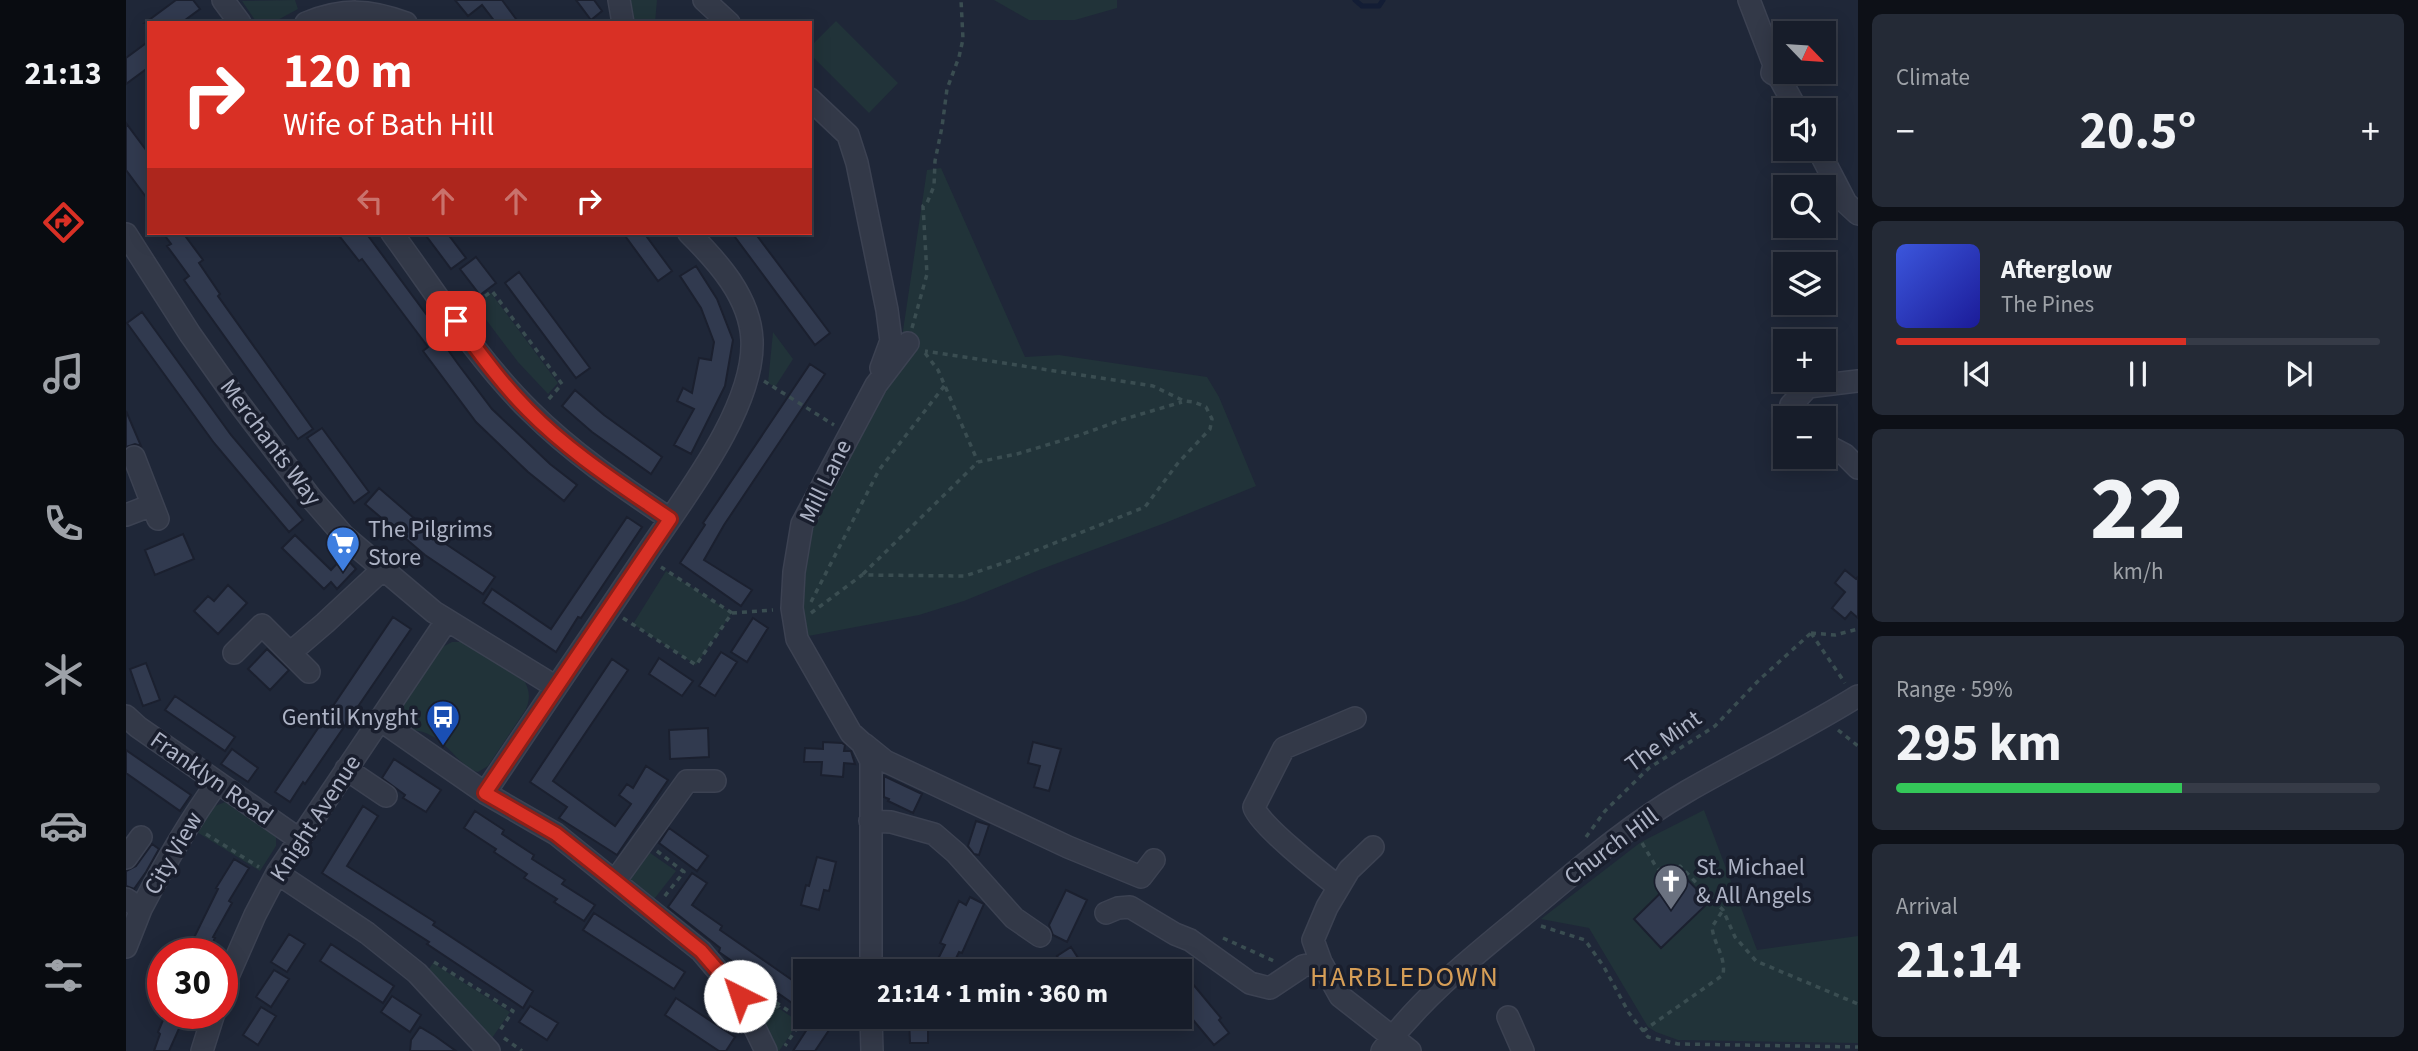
<!DOCTYPE html>
<html lang="en">
<head>
<meta charset="utf-8">
<style>
	body { margin:0; font-family:"Source Sans 3",sans-serif; background:#242a36; color:#f1f3f6; height:100vh; display:flex; flex-direction:column; font-size:26px; white-space:nowrap }
	* { box-sizing:border-box; margin:0 }
	p { font-size:23px; color:#9ea2a8 }
	.icon { flex:none; width:38px; height:38px; fill:none; stroke:currentColor; stroke-width:2; stroke-linecap:round; stroke-linejoin:round }
	.map { position:relative; flex:1; overflow:hidden }
	.drawer { display:flex; flex-direction:column; gap:14px; padding:14px; background:#0d1017; width:560px }
	.drawer>* { flex:none }
	.guide { position:absolute; left:21px; top:21px; width:665px; height:214px; border-radius:0px; box-shadow:0 4px 18px #0003,0 0 0 2px #363b47; background:#d93025; color:#fff; overflow:hidden }
	.needle { width:46px; rotate:115deg }
	.fabs { position:absolute; left:1647px; top:21px; display:grid; gap:14px }
	.fabs a { display:grid; place-items:center; width:63px; height:63px; border-radius:0px; background:#171d2a; box-shadow:0 4px 18px #0003,0 0 0 2px #363b47; font-size:35px }
	.speed { position:absolute; left:21px; top:938px; display:flex; gap:14px; font-size:35px; font-weight:700; text-align:center }
	.speed>* { display:grid; place-content:center; width:91px; height:91px; border-radius:50%; background:#171d2a; box-shadow:0 4px 18px #0003,0 0 0 2px #363b47; line-height:1 }
	.speed .limit { border:10px solid #d22; background:#fff; color:#111 }
	.pin { position:absolute; display:grid; place-items:center; width:60px; height:60px; color:#fff; margin:-30px; border-radius:14px; box-shadow:0 4px 10px #0006 }
	.me { position:absolute; width:77px; margin:-38px; rotate:319deg; stroke-linejoin:round; filter:drop-shadow(0 0 5px #0008) }
	.turn { display:flex; align-items:center; gap:24px; height:147px; padding:0 21px; font-size:32px }
	.turn .icon { width:91px; height:91px; stroke-width:2.5 }
	.turn b { display:block; font-size:49px; line-height:60px }
	.lanes { display:flex; align-items:center; height:66px; padding:0 21px; background:#0003; justify-content:center; gap:35px; direction:ltr }
	.lanes .off { opacity:.35 }
	.big { font-size:52px; font-weight:700; line-height:1.1 }
	.drawer .widget { flex:1; display:flex; flex-direction:column; justify-content:center; gap:10px; min-width:0; padding:0 24px; border-radius:10px; background:#242a36 }
	.drawer .dial { align-items:center; gap:0 }
	.dial b { font-size:91px; line-height:1 }
	.song { display:flex; align-items:center; gap:21px }
	.cover { width:84px; height:84px; border-radius:10px; background:linear-gradient(135deg,hsl(230 70% 55%),hsl(240 70% 35%)) }
	.played { height:7px; border-radius:4px; background:linear-gradient(90deg,#d93025 60%,#363b47 60%) }
	.keys { display:flex; justify-content:space-around; direction:ltr }
	.heat { display:flex; justify-content:space-between; align-items:center; font-size:38px; direction:ltr }
	.charge { height:10px; border-radius:5px; background:linear-gradient(90deg,#34c759 59%,#363b47 0) }
	.trip { position:absolute; left:667px; top:959px; width:399px; height:70px; border-radius:0px; background:#171d2a; box-shadow:0 4px 18px #0003,0 0 0 2px #363b47; font-weight:700; line-height:70px; text-align:center }
	main { display:flex; flex:1; min-height:0 }
	.menu { display:flex; flex-direction:column; width:126px; justify-content:space-around; align-items:center; background:#090c11; color:#9ea2a8 }
	.menu .icon { width:49px; height:49px }
	.menu .selected { color:#d93025 }
	.menu b { font-size:32px; color:#f1f3f6 }
	.map>svg:first-child { display:block }
	.green { fill:#213339 }
	.lines { fill:none; stroke-linecap:round; stroke-linejoin:round }
	.stream { stroke:#131d35; stroke-width:5 }
	.building { fill:#313a4f; stroke:#1b202f; stroke-width:2 }
	.minor-casing { stroke:#3c4252; stroke-width:24 }
	.path { stroke:#3a4d51; stroke-width:3.5; stroke-dasharray:5 5; stroke-linecap:butt }
	.minor { stroke:#333948; stroke-width:21 }
	.route-casing { stroke:#8d1f18; stroke-width:18 }
	.route { stroke:#d93025; stroke-width:12 }
	.labels { text-anchor:middle; stroke-width:7; stroke-linejoin:round; paint-order:stroke }
	.street-label { font-size:24px; fill:#adb3c5; stroke:#191e2d }
	.poi-label { font-size:24px; fill:#adb3c5; stroke:#191e2d; text-anchor:start }
	.quarter-label { font-size:28px; letter-spacing:2px; fill:#d69e57; stroke:#191e2d }
</style>
</head>
<body>
<main>
<nav class="menu">
<b>21:13</b>
<svg class="icon selected" aria-label="directions" viewBox="0 0 24 24"><path d="M12 3l9 9-9 9-9-9zM9 14v-3h6M13 9l2 2-2 2"/></svg>
<svg class="icon" aria-label="music" viewBox="0 0 24 24"><path d="M9 18V5l10-2v13"/><circle cx="6" cy="18" r="3"/><circle cx="16" cy="16" r="3"/></svg>
<svg class="icon" aria-label="phone" viewBox="0 0 24 24"><path d="M5 4h4l2 5-3 2q2 4 5 5l2-3 5 2v4C11 20 4 13 5 4z"/></svg>
<svg class="icon" aria-label="climate" viewBox="0 0 24 24"><path d="M12 3v18M4 7l16 10M4 17L20 7"/></svg>
<svg class="icon" aria-label="car" viewBox="0 0 24 24"><path d="M5 17H2v-5l4-1 3-4h7l3 4 3 1v5h-3M9 17h6M6 11h13"/><circle cx="7" cy="17" r="2"/><circle cx="17" cy="17" r="2"/></svg>
<svg class="icon" aria-label="filters" viewBox="0 0 24 24"><path d="M4 7h16M4 17h16"/><circle cx="9" cy="7" r="2"/><circle cx="15" cy="17" r="2"/></svg>
</nav>
<div class="map">
<svg width="1732" height="1051" viewBox="0 0 1732 1051">
	<rect width="100%" height="100%" fill="#1f2738"/>
	<path class="green" d="M169,0L172,9L146,23H131L116,1Z
		M502,0H531L529,23H503Z
		M868,0H991V8L949,20H903Z
		M710,21L772,83L743,113L684,54V47Z
		M815,168L899,357L933,355L1081,377L1093,397L1130,486L1039,523L913,570L838,601L793,615L677,637L670,592L682,525L753,395L793,341L775,344L801,170Z
		M365,293L432,383L422,394L392,362L349,305Z
		M647,332L667,359L649,387L642,383Z
		M540,571L606,613L570,665L507,624Z
		M326,642H336L345,646L399,682C404,692 404,699 400,709L362,766L352,772L337,768L338,764C326,754 319,742 304,735C291,728 289,734 274,722L272,709L311,650Z
		M99,802L150,837V846L134,871L66,829L85,803L89,806Z
		M1578,810L1631,950L1732,936V1043L1552,1040L1530,1032L1522,1027L1463,928L1415,919L1515,842Z
		M517,848L550,871L525,903L495,879Z
		M307,963L384,1012L366,1038L303,969Z
		M607,977L673,1022L653,1051L647,1050Z"/>
	<g class="lines">
		<path class="stream" d="M1229,0L1236,6H1253L1257,0"/>
	</g>
	<path class="building" d="M50,0H67L74,9L55,23H19Z
		M329,0H376L393,23H370L356,5L342,16Z
		M450,0H468L476,11L465,20Z
		M23,41V67L0,84V58Z
		M0,123L23,154V201L0,170Z
		M37,233H57L77,260L73,263L94,294L92,296L187,429L172,439L58,280L63,276L41,246L45,244Z
		M211,233H240L323,345L320,347L332,364L366,409L424,464L451,485L438,501L402,472L350,422L297,351L302,347L236,259L233,261Z
		M298,233H321L340,258L325,269Z
		M497,233H518L546,271L532,281Z
		M606,233H629L704,333L689,345Z
		M350,257L370,283L354,295L334,269Z
		M570,266L591,299L607,340L599,386L565,454L548,445L568,409L551,401L557,388L566,393L573,358L585,360L588,342L575,308L554,276Z
		M393,272L464,368L450,378L379,283Z
		M16,312L105,435L177,520L163,532L88,443L1,323Z
		M684,364L699,374L598,525L578,560L626,590L615,606L554,563L579,525L577,523Z
		M449,390L478,415L536,457L525,474L466,432L436,406Z
		M0,411L15,446L9,444L0,447Z
		M196,428L243,492L228,503L181,438Z
		M253,488L311,538L369,577L357,594L299,555L239,504Z
		M501,517L516,527L455,618L452,617L430,652L357,603L366,589L425,629Z
		M57,534L68,559L29,575L19,550Z
		M169,535L205,570L218,556L230,569L211,589L205,582L198,589L156,548Z
		M1719,570L1730,579L1732,577V618L1725,612L1719,619L1706,608L1719,592L1709,583Z
		M102,585L121,603L92,634L68,611L82,596L88,601Z
		M267,617L285,629L179,784L177,782L164,802L149,792Z
		M627,618L642,628L621,662L605,652Z
		M141,649L163,670L144,690L122,669Z
		M595,652L611,662L589,696L573,686Z
		M533,658L567,681L556,696L523,674Z
		M486,659L502,670L427,781L489,826L505,804L493,795L501,784L507,788L520,766L542,780L491,855L433,818L441,807L404,782Z
		M20,663L34,700L17,706L4,669Z
		M49,696L109,737L99,751L39,710Z
		M582,728L583,757L544,759L543,730Z
		M697,742L716,743L719,745L718,751H725L729,764L718,763L717,777L695,775L696,762H678L679,748L697,749Z
		M907,742L935,749L923,791L908,787L914,766L902,763Z
		M106,749L132,768L122,782L95,764Z
		M0,750L65,795L54,811L0,773Z
		M268,759L315,790L300,812L277,798L279,795L256,778Z
		M758,776L796,794L787,813L762,801L763,799L758,797Z
		M237,806L252,816L221,866L309,922L307,925L407,991L397,1008L301,944L303,942L196,873Z
		M349,811L378,830L376,834L408,855L406,859L439,880L436,884L469,905L458,921L428,902L431,899L398,878L401,874L368,852L370,849L338,828Z
		M850,821L863,825L853,855L848,854L842,846Z
		M543,828L582,856L571,871L533,843Z
		M26,844L33,849L20,872L8,889L0,886V871L10,866Z
		M691,857L710,862L703,891L698,890L693,910L675,905L680,885L683,886Z
		M108,859L123,868L103,901L106,903L87,937L89,938L80,954H60L92,889L90,888Z
		M566,873L581,883L566,905L596,926L594,930L679,989V1012L593,952L594,948L542,907Z
		M1555,873L1583,902L1535,948L1508,919Z
		M940,890L961,900L941,942L927,935L923,925Z
		M844,897L858,904L836,953L833,952L824,971H806L819,945L814,943L833,901L840,905Z
		M468,913L559,972L548,989L457,930Z
		M163,934L179,944L161,972L145,962Z
		M205,944L268,986L257,1003L194,961Z
		M945,947L954,961L940,970L931,956Z
		M148,970L163,979L145,1007L130,997Z
		M1061,977L1095,1018L1093,1020L1103,1033L1088,1045L1068,1021L1066,1023L1054,1008V984Z
		M266,996L295,1015L284,1032L255,1012Z
		M550,998L609,1037L600,1051H593L539,1015Z
		M404,1006L432,1023L421,1040L393,1022Z
		M135,1007L150,1016L132,1045L117,1035Z
		M40,1013H60L43,1051H28L34,1034L32,1032Z
		M783,1017H802V1043H784Z
		M687,1020L703,1030L689,1051H667Z
		M294,1027L309,1036L330,1051H284L285,1040Z"/>
	<g class="lines">
		<g class="minor-casing">
			<path id="minor" d="M97,0L114,23
				M493,0L497,23
				M578,0L603,23
				M1623,0L1648,65L1646,73L1653,77L1671,110
				M180,23C217,8 243,9 280,23
				M684,99L722,135L731,163L761,310L765,341L755,368
				M1692,149L1720,203L1732,214
				M266,233C310,293 351,359 404,411C446,453 495,486 544,519
				M0,234L64,334L112,402L185,498L218,536L308,612L430,687
				M1669,418L1665,405L1682,387L1732,381
				M1698,444L1719,455L1732,468
				M8,457L32,519
				M0,515L26,505
				M108,653L136,625L164,653L199,623L257,569
				M164,653L183,672
				M0,716L12,727L173,839
				M254,720L359,793L430,834L575,951L614,997L640,1051
				M738,744L759,761L942,847L1015,877L1028,860
				M220,769L260,796
				M359,793C412,713 466,635 519,556C556,500 629,409 626,340C624,297 592,262 563,233
				M744,821L765,822L808,834L830,853L888,918L914,936
				M1247,847L1223,870L1201,907L1187,940L1195,962L1214,996L1284,1051
				M0,858L15,837
				M151,873L241,933L291,973L363,1051
				M489,881L561,781H589
				M1213,887C1197,875 1130,822 1128,807L1158,748L1229,718
				M0,899L15,909C38,865 62,823 91,783
				M980,913L992,908L1004,907L1049,934L1064,940L1124,983L1144,988L1177,966L1195,962
				M0,947L15,909
				M745,971V761L736,743L725,733L671,639L666,608L668,572L676,524L750,385L782,343
				M96,990L129,915L151,873L321,620
				M745,1017L746,1051
				M1382,1017L1397,1051
				M76,1051L88,1013
				M1256,1051C1295,998 1344,959 1394,918C1447,874 1499,827 1560,792C1617,759 1676,731 1732,696"/>
		</g>
		<path class="path" d="M343,308L366,291L436,384L421,401
			M786,328L801,274L797,206L801,203L808,186L809,161L816,127L821,89L833,57L837,39L835,0
			M799,353L812,370L852,462
			M638,381L708,425
			M737,574L852,462L891,454L954,435L995,420L1056,402
			M685,602L753,470L819,385
			M606,613L647,610
			M685,613L736,575L839,576L886,560L1019,507L1052,463L1084,429L1086,419L1080,407L1068,402L1058,401L1027,386L799,351
			M497,618L570,665L606,613L535,567
			M1685,633L1719,683
			M1685,633L1709,635L1732,629
			M1712,730L1732,746
			M80,834L133,867
			M1460,837L1479,811L1523,768L1589,726L1633,680L1685,633
			M1516,843L1529,865L1541,879L1554,866L1597,910L1609,937L1630,961L1732,1004
			M531,851L558,872L538,897
			M1415,926L1459,940L1478,967L1503,1013L1522,1037L1552,1044L1732,1047
			M1097,938L1150,962
			M308,962L387,1011L372,1033
			M633,991L676,1020L659,1046
			M641,1013L654,1005
			M1517,1031L1597,975C1600,956 1588,945 1586,927L1597,910
			M378,1038L396,1051"/>
		<use href="#minor" class="minor"/>
	</g>
	<g class="lines">
		<g class="route-casing">
			<path id="route" d="M330,321C353,352 375,383 402,410C444,453 495,485 544,519L359,793L430,834L489,881L575,951L614,996"/>
		</g>
		<use href="#route" class="route"/>
	</g>
	<defs>
		<g id="supermarket-pin" transform="scale(1.75)"><path d="M0 17L-7.5 6A9.5 9.5 0 1 1 7.5 6Z" fill="#3f7fe0" stroke="#191e2d"/><path d="M-6-5.5h2.5l.6 2H6L4.5 2H-2.5L-4.4-4H-6ZM-1.5 3.2a1.3 1.3 0 1 0 .1 0ZM3 3.2a1.3 1.3 0 1 0 .1 0Z" fill="#fff"/></g>
		<g id="bus-pin" transform="scale(1.75)"><path d="M0 17L-7.5 6A9.5 9.5 0 1 1 7.5 6Z" fill="#1a4fb4" stroke="#191e2d"/><path d="M-5-6H5V4H4V6H2V4H-2V6H-4V4H-5ZM-3.5-4V0h7V-4ZM-3.5 1.2v1.5H-2V1.2ZM2 1.2v1.5H3.5V1.2Z" fill="#fff"/></g>
		<g id="church-pin" transform="scale(1.75)"><path d="M0 17L-7.5 6A9.5 9.5 0 1 1 7.5 6Z" fill="#6b7280" stroke="#191e2d"/><path d="M-1.2-6h2.4v3.5h3.3v2.4h-3.3V6h-2.4V-.1h-3.3v-2.4h3.3Z" fill="#fff"/></g>
	</defs>
	<g fill-rule="evenodd">
		<use href="#supermarket-pin" x="217" y="543"/>
		<use href="#bus-pin" x="317" y="717"/>
		<use href="#church-pin" x="1545" y="881"/>
	</g>
	<g class="labels">
		<g class="street-label">
			<text transform="translate(145 442) rotate(53)" y="8">Merchants Way</text>
			<text transform="translate(699 481) rotate(-64)" y="8">Mill Lane</text>
			<text transform="translate(1537 741) rotate(-36)" y="8">The Mint</text>
			<text transform="translate(86 778) rotate(35)" y="8">Franklyn Road</text>
			<text transform="translate(189 818) rotate(-57)" y="8">Knight Avenue</text>
			<text transform="translate(1485 846) rotate(-37)" y="8">Church Hill</text>
			<text transform="translate(47 853) rotate(-60)" y="8">City View</text>
		</g>
		<g class="poi-label">
			<text x="242" y="537">The Pilgrims<tspan x="242" dy="28">Store</tspan></text>
			<text x="292" y="725" text-anchor="end">Gentil Knyght</text>
			<text x="1570" y="875">St. Michael<tspan x="1570" dy="28">&amp; All Angels</tspan></text>
		</g>
		<g class="quarter-label">
			<text x="1279" y="986">HARBLEDOWN</text>
		</g>
	</g>
</svg>
<div class="fabs">
<a><svg class="needle" viewBox="-14 -14 28 28"><path d="M0-13l5 13h-10z" fill="#e53935"/><path d="M0 13l5-13h-10z" fill="#9ea2a8"/></svg></a>
<a><svg class="icon" aria-label="sound" viewBox="0 0 24 24"><path d="M4 9h4l5-4v14l-5-4H4zM17 9q2 3 0 6"/></svg></a>
<a><svg class="icon" aria-label="search" viewBox="0 0 24 24"><circle cx="10" cy="10" r="6"/><path d="M15 15l6 6"/></svg></a>
<a><svg class="icon" aria-label="layers" viewBox="0 0 24 24"><path d="M12 4l9 5-9 5-9-5zM3 14l9 5 9-5"/></svg></a>
<a>+</a>
<a>−</a>
</div>
<div class="speed"><div class="limit">30</div></div>
<div class="pin" style="left:330px;top:321px;background:#d93025"><svg class="icon" aria-label="arrive" viewBox="0 0 24 24"><path d="M6 21V4h12l-3 4 3 4H6"/></svg></div>
<svg class="me" style="left:614px;top:996px" viewBox="-20 -20 40 40"><circle r="19" fill="#fff"/><path d="M0-13L10 11 0 6-10 11z" fill="#d93025"/></svg>
<div class="trip">21:14 · 1 min · 360 m</div>
<div class="guide">
<div class="turn"><svg class="icon" aria-label="right" viewBox="0 0 24 24"><path d="M7 20v-9h11M14 6l5 5-5 5"/></svg><div><b>120 m</b>Wife of Bath Hill</div></div>
<div class="lanes"><svg class="icon off" aria-label="left" viewBox="0 0 24 24"><path d="M17 20v-9H6M10 6l-5 5 5 5"/></svg><svg class="icon off" aria-label="ahead" viewBox="0 0 24 24"><path d="M12 20V5M6 11l6-6 6 6"/></svg><svg class="icon off" aria-label="ahead" viewBox="0 0 24 24"><path d="M12 20V5M6 11l6-6 6 6"/></svg><svg class="icon" aria-label="right" viewBox="0 0 24 24"><path d="M7 20v-9h11M14 6l5 5-5 5"/></svg></div>
</div>
</div>
<section class="drawer">
<div class="widget"><p>Climate</p>
<div class="heat"><a>−</a><b class="big">20.5°</b><a>+</a></div>
</div>
<div class="widget">
<div class="song"><i class="cover"></i><div><b>Afterglow</b><p>The Pines</p></div></div>
<div class="played"></div>
<div class="keys"><svg class="icon" aria-label="previous" viewBox="0 0 24 24"><path d="M18 5L8 12l10 7zM5 5v14"/></svg><svg class="icon" aria-label="pause" viewBox="0 0 24 24"><path d="M8 5v14M16 5v14"/></svg><svg class="icon" aria-label="next" viewBox="0 0 24 24"><path d="M6 5l10 7-10 7zM19 5v14"/></svg></div>
</div>
<div class="widget dial"><b>22</b><p>km/h</p></div>
<div class="widget"><p>Range · 59%</p><b class="big">295 km</b><div class="charge"></div></div>
<div class="widget"><p>Arrival</p><b class="big">21:14</b></div>
</section>
</main>
</body>
</html>
